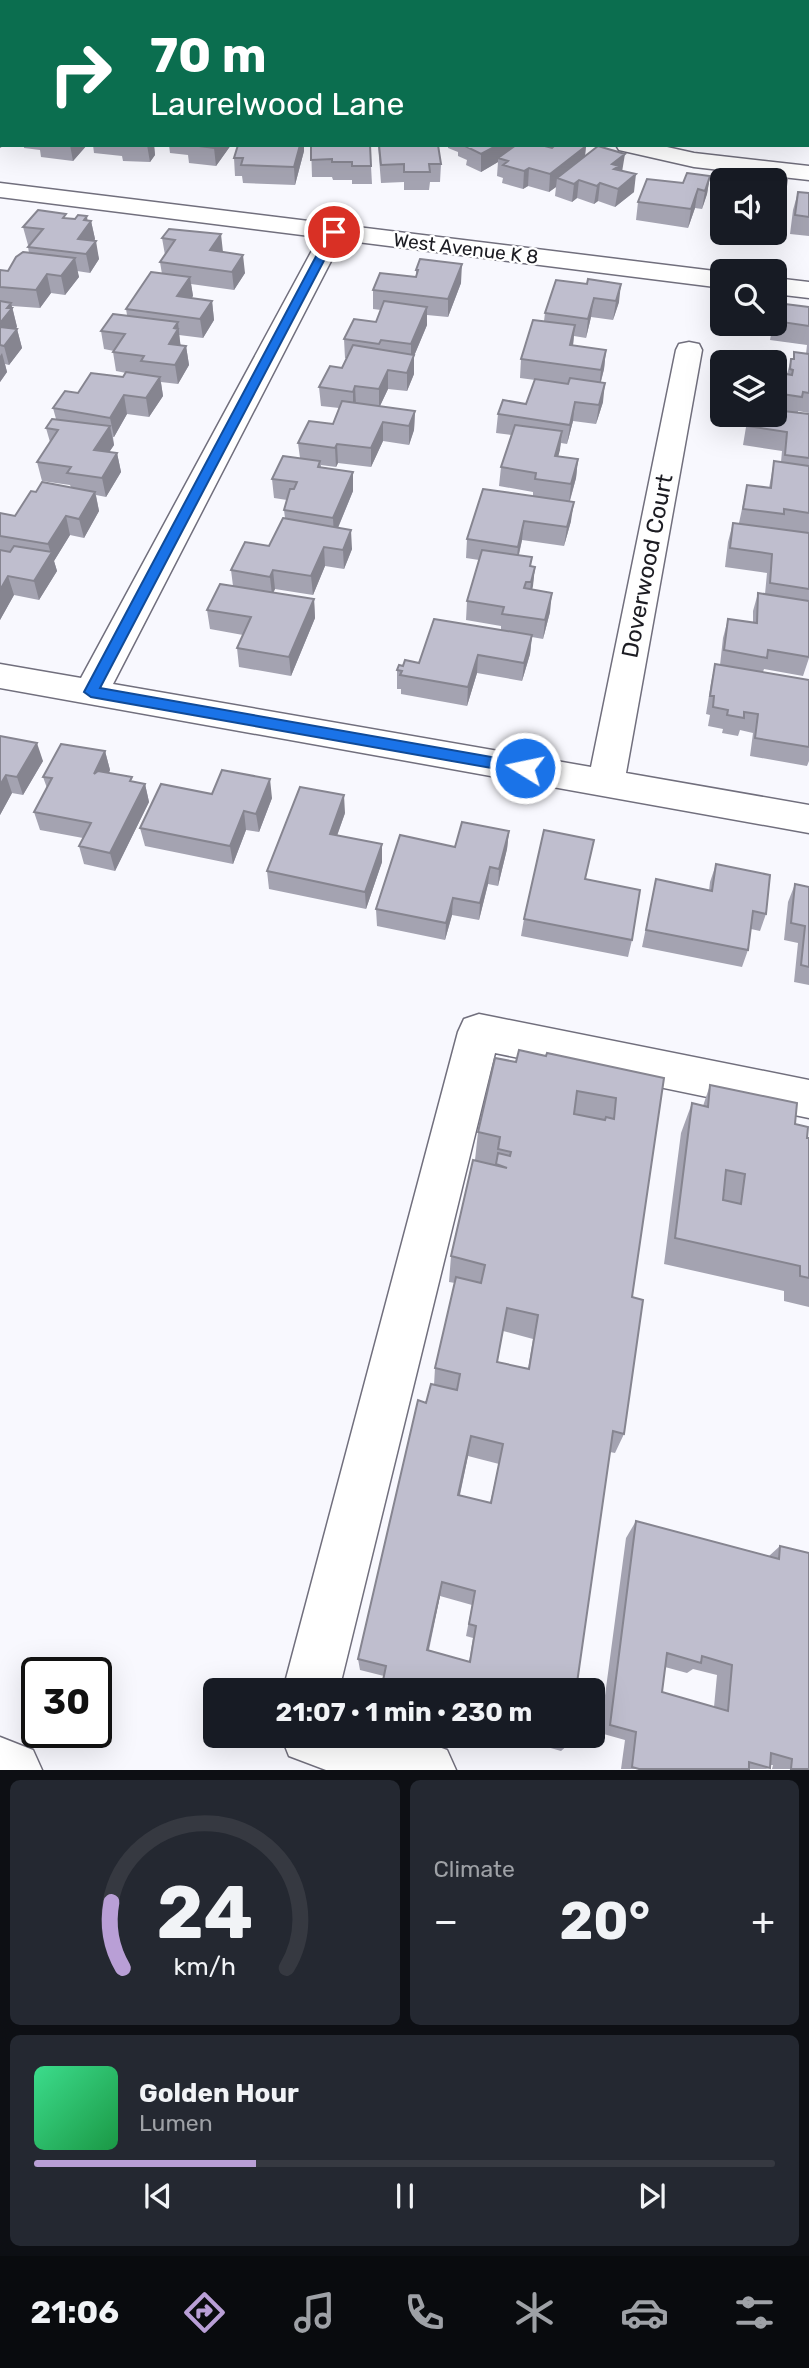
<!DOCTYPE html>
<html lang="en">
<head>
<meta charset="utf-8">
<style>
	body { margin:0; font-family:Rubik,sans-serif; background:#242831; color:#f1f3f6; height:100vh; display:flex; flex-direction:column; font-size:26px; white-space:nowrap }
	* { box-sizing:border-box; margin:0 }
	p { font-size:23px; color:#9ea1a6 }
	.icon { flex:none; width:38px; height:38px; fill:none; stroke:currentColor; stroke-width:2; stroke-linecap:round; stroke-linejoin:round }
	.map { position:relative; height:1770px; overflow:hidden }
	.drawer { display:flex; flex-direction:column; gap:10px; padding:10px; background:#0d0f14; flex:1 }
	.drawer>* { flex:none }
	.banner { position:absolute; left:0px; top:0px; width:810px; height:147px; box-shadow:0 7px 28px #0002; background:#0b6e4f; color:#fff; overflow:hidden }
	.tools { position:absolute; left:710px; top:168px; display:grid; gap:14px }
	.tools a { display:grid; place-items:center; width:77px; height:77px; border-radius:10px; background:#171b24; box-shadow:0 7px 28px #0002; font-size:35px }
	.speed { position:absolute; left:21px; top:1657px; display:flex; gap:14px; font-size:35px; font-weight:700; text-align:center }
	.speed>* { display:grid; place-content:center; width:91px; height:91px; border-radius:50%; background:#171b24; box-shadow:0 7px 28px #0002; line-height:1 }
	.speed .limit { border:4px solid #111; border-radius:10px; background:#fff; color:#111 }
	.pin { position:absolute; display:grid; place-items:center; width:60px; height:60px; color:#fff; margin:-30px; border:4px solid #fff; border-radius:50%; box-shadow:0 2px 7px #0007 }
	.me { position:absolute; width:77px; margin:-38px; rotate:280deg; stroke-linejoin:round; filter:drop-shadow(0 0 5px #0008) }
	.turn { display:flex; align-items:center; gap:24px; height:147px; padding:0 35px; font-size:32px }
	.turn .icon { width:91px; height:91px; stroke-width:2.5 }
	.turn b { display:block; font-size:49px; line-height:60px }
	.big { font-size:52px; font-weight:700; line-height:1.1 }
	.drawer .widget { flex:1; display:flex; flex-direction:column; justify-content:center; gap:10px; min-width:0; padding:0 24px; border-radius:10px; background:#242831 }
	.drawer .dial { align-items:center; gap:0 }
	.dial svg { height:182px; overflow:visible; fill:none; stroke:#363941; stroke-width:7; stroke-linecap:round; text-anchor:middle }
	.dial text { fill:#f1f3f6; stroke:none }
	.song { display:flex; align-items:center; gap:21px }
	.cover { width:84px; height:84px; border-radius:10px; background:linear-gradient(135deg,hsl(150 70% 55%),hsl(140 70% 35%)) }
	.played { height:7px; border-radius:4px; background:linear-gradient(90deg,#b99fd6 30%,#363941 30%) }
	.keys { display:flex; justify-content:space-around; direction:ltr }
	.heat { display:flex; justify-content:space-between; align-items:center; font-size:38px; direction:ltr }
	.drawer .tiles { flex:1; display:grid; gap:10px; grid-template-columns:1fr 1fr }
	.widget:last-child { grid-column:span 2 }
	.trip { position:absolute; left:203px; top:1678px; width:402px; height:70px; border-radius:10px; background:#171b24; box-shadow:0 7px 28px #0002; font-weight:700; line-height:70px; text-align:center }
	.menu { display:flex; height:112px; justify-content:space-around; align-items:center; background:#090b0e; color:#9ea1a6 }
	.menu .icon { width:49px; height:49px }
	.menu .current { color:#b99fd6 }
	.menu b { font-size:32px; color:#f1f3f6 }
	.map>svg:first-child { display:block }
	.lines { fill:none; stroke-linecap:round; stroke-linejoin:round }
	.minor-casing { stroke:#716f7d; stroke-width:3 }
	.tertiary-casing { stroke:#716f7d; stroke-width:3 }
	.minor { fill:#fff; fill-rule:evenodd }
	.tertiary { fill:#fff; fill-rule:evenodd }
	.wall { fill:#a4a3b1; fill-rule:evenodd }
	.shaded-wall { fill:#868590 }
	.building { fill:#bfbece; stroke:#868590; stroke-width:2; fill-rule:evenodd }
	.route { fill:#1a73e8; stroke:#114b97; stroke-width:2 }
	.labels { text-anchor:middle; stroke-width:5; stroke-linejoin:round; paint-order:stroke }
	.far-street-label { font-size:19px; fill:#1c1c22; stroke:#fff }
	.street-label { font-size:23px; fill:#1c1c22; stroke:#fff }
</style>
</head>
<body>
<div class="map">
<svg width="809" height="1770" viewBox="0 0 809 1770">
	<rect width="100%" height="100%" fill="#f8f8fe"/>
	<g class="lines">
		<g class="minor-casing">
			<path id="minor" d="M360,0H381L383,2H362Z
				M717,0H739L741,2H719Z
				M808,22H809V34H808Z
				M616,145H658L694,153L809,166V180L694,167L619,150Z
				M334,225L343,227L346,232L113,684L591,767L676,350L679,344L689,342L699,344L702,350L626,773L809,805V833L0,688V664L81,678L322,232L325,227Z
				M479,1014L809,1080V1118L495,1053L339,1690H283L458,1032L464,1019Z
				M281,1736H409L447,1750L456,1770H326L289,1756Z
				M0,1737L33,1750L42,1770H0Z"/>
		</g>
		<g class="tertiary-casing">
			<path id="tertiary" d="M0,183L723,272V288L0,197Z
				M775,278L809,282V298L775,294Z"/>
		</g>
		<use href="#minor" class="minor"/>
		<use href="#tertiary" class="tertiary"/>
	</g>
	<path class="wall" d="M68,0H153L151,2H69Z
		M250,0H320V1L316,2H250Z
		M443,0H519L522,2H443Z
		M584,0H703V2H637L634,0L627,2H599L598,1L587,2Z
		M0,37H2V70L0,69Z
		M24,145H87L73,161L41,157L40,150L24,148Z
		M93,145H154L155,155L150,162L123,161L122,156L94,153Z
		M169,145H231L216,166L189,163L188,155L170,153Z
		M238,145H304V151L295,185L243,183L242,176H235L234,158Z
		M311,145L371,166L372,184H352V180H333L332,177H312Z
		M378,145L441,164L440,182H430L429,190H404V182L381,183Z
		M448,145H541L552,148L586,146L585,156L622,171L634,192L615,207L598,201L594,204L577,198L572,202L555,196L556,187L549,192L528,186L523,189L502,183L503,178L497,176L498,162L481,172L466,165L467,160L458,156V152L448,148Z
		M710,176L707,194L702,209L695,208L688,228L636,220L638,202L683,183Z
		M775,180L785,194L781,212L775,211Z
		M720,184H723V220L714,219Z
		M798,192L809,193V236L790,234L793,210Z
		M67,218L91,221L95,239L94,241L99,259L90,273L77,271L79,277L65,295L51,293L40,308L12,306L17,327L15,329H17L22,348L9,365L5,364L7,372L0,382V270L8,271L29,253L28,247L29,245H28L23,227Z
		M169,229L223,252L245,273L234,290L191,284L193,296L191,298L212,301L214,320L203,338L179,335L180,345L186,346L189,365L178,384L161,382L163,396L149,417L127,414L114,437H113L114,445L109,452L117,453L121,472L106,497L96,495L99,511L84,538L70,535L54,561L57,571L39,600L14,595L0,620V513L15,516L36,492L71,487L70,485L42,481L37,462L50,442L46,428L56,419L53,408L78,393L123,377L126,373L116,371L113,352L114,351L104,349L101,331L127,315L126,309L162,274L160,262L165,255L162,238Z
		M742,233H767L765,240L742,237Z
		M416,270L461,283L448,317L427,315V325L414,356V374L407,391L388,389L380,406L415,411L414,430L409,445L383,441L371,467L338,463L336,467L321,465V467L353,472V491L338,528L352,549L344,569L325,566L313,595L275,589L273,593L314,599L315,618L291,676L239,667L237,648L243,635L210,629L207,610L233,586L231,570L269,546L285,518L284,510L287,500L274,498L272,479L300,458L298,443L333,424L339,408L321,406L319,387L342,368L346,358H345L344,339L376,322L381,310L373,309V290L416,277Z
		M556,280L619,302L613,320L591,317L586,338L574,336L573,346L606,350L604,369L601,382L603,402L596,424L573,421L567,444L561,443L558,456L578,459L576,478L570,501L571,521L564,546L522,540L519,555L531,567H535L532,590L550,612L543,639L532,637L530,654L522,681L477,673L467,706L401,694V689H397V670L403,666L419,663L501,630V626L466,620L467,601L479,560L466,558L467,539L533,496V492L499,486L501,467L511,435L496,433L498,414L526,404L535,380L520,378L521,359L544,321L545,313Z
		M777,303L809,307V413L798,411V413L809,414V533L780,529L809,533V658L803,676L764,669L763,672L809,680V761L807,766L750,756L753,733L740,730L738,736L722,733L723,729L708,726L710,715L706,714L711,683L715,664L720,665L723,638L728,619L753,623V611L758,593L765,594L767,573L725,567L728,542L733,523H739L747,485L769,488L774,461L781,462L782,451L743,445L748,415H775V372L787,374L791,359H793L794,352L806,354L807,345L770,340L773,324H775V311Z
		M0,736L43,761L23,795L12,793L0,815Z
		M105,751L110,770L109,773L133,782L145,784L149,802L115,871L84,864L79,846L83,838L40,830L34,812L47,788L43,777Z
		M212,794L272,798L259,832L246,830L233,864L145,846L140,828Z
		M345,813L337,836L382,862L366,909L269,889L267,871Z
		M509,831L507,849L498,886L488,884L479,920L452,915L445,940L377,926L376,909L455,847Z
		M716,864L766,914L760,931L751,929L748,950L742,967L642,947L656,879L709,891L710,882Z
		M586,879L632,940L628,957L521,936L524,919Z
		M795,884L809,887V985L794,982L798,943L784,940L788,902Z
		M546,1056L664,1078L632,1297L624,1434L615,1453L610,1452L576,1690L384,1676L360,1670L358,1659L426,1403L434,1385L435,1368L455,1283L449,1282L451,1256L475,1160L478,1132L516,1062ZM503,1331L533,1339L528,1369L497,1362ZM468,1456L499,1464L490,1503L460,1495ZM440,1596L472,1605L466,1636L473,1638L469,1662L429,1650Z
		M710,1085L795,1124L807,1138H809V1307L784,1301V1291L664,1264L681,1133L692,1103L703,1106Z
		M636,1521L769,1556L780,1546L809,1769H772L773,1765H770V1768L766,1769H621L625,1740L600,1733L626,1538ZM665,1667L687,1673L693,1669L717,1675L714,1707L662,1692Z
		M509,1736H570L569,1744L561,1751Z"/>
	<path class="shaded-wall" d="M135,0H153L151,2H132Z
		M297,0H320V1L297,2Z
		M464,0H510V2H458Z
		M609,0H634L627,2H608Z
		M2,127V145H5L0,148V128Z
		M70,145H87L73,161Z
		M147,145H154L155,155L150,162Z
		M216,145H231L216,166L214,148Z
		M300,145H304V151L295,185L294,167Z
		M498,145H530L498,158V162L481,172V154Z
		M586,146L584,164L557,178L556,187L549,192L550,174Z
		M625,154L622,172L616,184L612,187L613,179L612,164Z
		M529,168L528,186L523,189L524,171Z
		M636,174L634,192L615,207L618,189Z
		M710,176L707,194L702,209L705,191Z
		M579,180L577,198L572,202L574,184Z
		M600,183L598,201L594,204L597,186Z
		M698,189L695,208L688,228L691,209Z
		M87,216L88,225L91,221L95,239L84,254L78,239L84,220Z
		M221,234L223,252L210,250Z
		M96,241L99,259L90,273L86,254Z
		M243,255L245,273L234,290L232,272Z
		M75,258L79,277L65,295L61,276Z
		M462,264L461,283L448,317V299Z
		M47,274L51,293L40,308L36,290Z
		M190,277L193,296L179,315L177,296Z
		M621,284L619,302L613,320L616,301Z
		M594,298L591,317L586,338L588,319Z
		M212,301L214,320L203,338L200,319Z
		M11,303L17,327L2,345L0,336V323L7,308Z
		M427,307V325L414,356V374L407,391V373L411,362V344Z
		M178,322L180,341L181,347L169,344L174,328Z
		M575,325L573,344L568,364L570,345Z
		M17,329L22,348L9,365L4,346Z
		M186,346L189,365L178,384L175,365Z
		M606,350L604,369L599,388L601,370Z
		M2,353L7,372L0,382V356Z
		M388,370V389L379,408V389Z
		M160,377L163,396L149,417L146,398Z
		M605,383L603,402L596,424L599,405Z
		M355,386L356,405L353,410V392Z
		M124,395L127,414L114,437L110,418Z
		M575,402L573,421L567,444L570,425Z
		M415,411L414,430L409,445V426Z
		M383,422V441L371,467V448Z
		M110,426L114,445L98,469L94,450Z
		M562,431L560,450L553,475L555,456Z
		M337,444L338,463L336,467L335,448Z
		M117,453L121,472L106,497L102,478Z
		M578,459L576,478L569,503L571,484Z
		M353,472V491L334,537L333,518Z
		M95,492L99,511L84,538L79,519Z
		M574,502L571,521L564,546L567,527Z
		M66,516L70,535L54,561L57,571L39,600L34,581L51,554L48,544Z
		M524,521L522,540L516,566L518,547Z
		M351,530L352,549L344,569L343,550Z
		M324,547L325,566L313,595L311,576Z
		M535,567L533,586L529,601L531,582Z
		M273,570L275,589L272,595L270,577Z
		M8,576L14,595L0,620V590Z
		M552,593L550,612L543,639L545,620Z
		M314,599L315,618L291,676L289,657Z
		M532,635L530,654L522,681L524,663Z
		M478,655L477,673L467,706L468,687Z
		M37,743L43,761L23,795L17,777Z
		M105,751L110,770L99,792L94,774Z
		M6,775L12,793L0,815V785Z
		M270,779L272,798L259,832L256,814Z
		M145,784L149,802L115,871L110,853Z
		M344,795L345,813L331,852L330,834Z
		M244,811L246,830L233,864L230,846Z
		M509,831L507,849L498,886L499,869Z
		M382,844V862L366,909L365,892Z
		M490,867L488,884L479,920L480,903Z
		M453,898L452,915L445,940L446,923Z
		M471,1436L468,1456L456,1512L458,1495Z
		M442,1582L440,1596L426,1661L427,1650Z"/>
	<path class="building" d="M111,0H135L132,2Z
		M165,0H222L213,2H166Z
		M265,0H310L303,2H267Z
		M489,0H519L522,2H481Z
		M662,0H703L699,2H665Z
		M0,37H2V53H0Z
		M2,107V127L0,128V108Z
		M191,145H216L214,148Z
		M238,145H300L294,167L241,165L243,158H234Z
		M311,145H370L371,166H352V162H332V159L311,160Z
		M379,145H438L441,164H429L430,172H404V164L381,165Z
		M471,145H498L481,154L467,147Z
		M516,145H541L552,148L555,145L586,146L550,174L529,168L524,171L503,165L508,161L498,158Z
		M598,146L625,154L612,164L619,166L614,169L636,174L618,189L600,183L597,186L579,180L574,184L557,178Z
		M687,173L710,176L705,191L698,189L691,209L638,202L647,179L683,183Z
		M760,176L787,179L785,194L775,193V180H759Z
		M720,184H723V201L717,200Z
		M798,192L809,193V217L795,215Z
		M38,210L66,214L63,218L75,219L78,215L87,216L84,220L91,221L78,239L96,241L86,254L28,247L43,229L23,227Z
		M169,229L221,234L210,250L243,255L232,272L160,262L175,240L162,238Z
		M23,252L75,258L61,276L47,274L36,290L0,287V270L8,271L16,257Z
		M420,259L462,264L448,299L373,290L380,273L416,277L418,270H416Z
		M151,272L190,277L177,296L212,301L200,319L126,309Z
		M588,279L621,284L616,301L594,298L588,319L545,313L556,280L587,284Z
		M0,301L11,303L7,308H12L0,323Z
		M384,301L427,307L411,344L381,340L379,344L344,339L354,319L376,322Z
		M777,303L809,307V326L775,321Z
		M113,314L178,322L174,328L178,329L169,344L186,346L175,365L141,361L144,356L113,352L125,334L101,331Z
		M533,320L575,325L570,345L606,350L601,370L521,359Z
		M0,327L17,329L4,346L0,345Z
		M353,345L414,355L407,373L388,370L379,389L355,386L353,392L319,387L330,366L342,368Z
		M794,352L809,354V393L803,392L802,397L775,393V372L792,375L793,370L790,369L791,359H794Z
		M126,372L160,377L146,398L124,395L110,418L53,408L65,391L78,393L91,373L123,377Z
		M570,378L605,383L599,405L575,402L570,425L498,414L503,400L526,404L535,379L568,384Z
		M342,401L415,411L409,426L383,422L371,448L337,444L335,448L298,443L309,421L333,424Z
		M775,410L809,414V458L785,455L787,432L747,426L749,415H775Z
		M52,419L110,426L94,450L117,453L102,478L67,473L71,467L37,462L58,430L46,428Z
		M515,425L562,431L555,456L578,459L571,484L535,479L536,473L501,467Z
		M283,456L320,461L318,467L353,472L333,518L284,510L290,489H294L297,482L272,479Z
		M774,461L809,466V513L784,509V514L743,509L747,485L771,488Z
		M42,482L95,492L79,519L66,516L48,544L0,536V513L15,516L31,491L36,492Z
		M483,489L574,502L567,527L524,521L518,547L467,539Z
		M283,518L351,530L343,550L324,547L311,576L273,570L270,577L231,570L245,542L269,546Z
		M733,523L809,533V589L770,583L772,554L730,548Z
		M14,546L52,552L34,581L8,576L0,590V550L10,552Z
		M482,550L532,557L530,566L535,567L531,582H526L524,588L552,593L545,620L502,614L504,607L467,601Z
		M220,584L314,599L289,657L237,648L251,617L207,610Z
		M758,593L809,601V657L768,650L767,658L724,650L728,619L757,623Z
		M434,619L532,635L524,663L478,655L468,687L400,675L402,671L397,670L399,665L403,666L405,660L419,663Z
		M715,664L809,680V747L755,738L758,714L744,712V718L727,715L728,710L713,707L714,696H710Z
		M0,736L37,743L17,777L6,775L0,785Z
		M61,744L105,751L94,774L98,771L132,777L130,781L145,784L110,853L79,846L91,823L34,812L52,778L43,777Z
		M222,770L270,779L256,814L244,811L230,846L140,828L161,784L212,794Z
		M300,787L344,795L330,834L382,844L365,892L267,871Z
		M462,822L509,831L499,869L490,867L480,903L453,898L446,923L376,909L400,835L455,847Z
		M544,830L594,840L585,879L640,890L632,940L524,919Z
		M716,864L770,875L766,914L753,911L748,950L646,930L656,879L712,891Z
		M795,884L809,887V967L801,965L805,926L791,923Z
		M519,1050L546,1056L547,1053L664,1078L632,1297L643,1300L624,1434L613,1431L576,1690H381L386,1666L358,1659L418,1400L426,1403L431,1384L457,1390L460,1374L435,1368L456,1277L481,1283L485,1265L451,1256L473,1160L507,1168L496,1164L498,1153L510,1156L511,1152L498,1149L500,1137L478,1132L495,1058L516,1062ZM577,1091L616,1098L614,1119L606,1117L605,1120L574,1114ZM507,1308L538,1315L529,1369L497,1362ZM471,1436L503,1444L491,1503L458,1495ZM442,1582L475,1591L469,1624L476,1626L470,1662L427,1650Z
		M710,1085L797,1103L795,1124L808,1127L807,1138H809V1278L800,1276V1266L675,1238L692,1103L708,1107ZM726,1170L745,1174L741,1204L723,1200Z
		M636,1521L779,1559L780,1546L809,1553V1769H791L792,1759L771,1753L770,1768L749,1762V1769H639L632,1767L636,1732L610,1725ZM667,1653L701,1663L702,1656L732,1665L728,1711L662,1692Z
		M542,1736H570L569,1744Z"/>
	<path class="route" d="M334,229L339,232L100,688L525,763L532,768L530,772L525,774L91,697L84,692L329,232Z"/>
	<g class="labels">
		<g class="far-street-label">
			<text transform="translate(466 248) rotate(7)" y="7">West Avenue K 8</text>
		</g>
		<g class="street-label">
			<text transform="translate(647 566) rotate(-79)" y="8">Doverwood Court</text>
		</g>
	</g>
</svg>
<div class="tools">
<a><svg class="icon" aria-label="sound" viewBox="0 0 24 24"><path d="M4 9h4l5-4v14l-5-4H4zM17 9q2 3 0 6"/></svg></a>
<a><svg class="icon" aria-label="search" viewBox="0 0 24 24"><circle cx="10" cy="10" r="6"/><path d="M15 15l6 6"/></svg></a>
<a><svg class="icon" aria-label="layers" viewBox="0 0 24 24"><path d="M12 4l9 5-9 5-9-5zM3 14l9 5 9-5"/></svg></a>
</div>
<div class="speed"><div class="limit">30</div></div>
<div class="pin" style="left:334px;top:232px;background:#d93025"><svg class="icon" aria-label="arrive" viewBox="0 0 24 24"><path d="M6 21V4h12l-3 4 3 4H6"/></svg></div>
<svg class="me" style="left:525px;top:768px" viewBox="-20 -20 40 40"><circle r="17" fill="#1a73e8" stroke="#fff" stroke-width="3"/><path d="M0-11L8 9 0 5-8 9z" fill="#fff"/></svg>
<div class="trip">21:07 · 1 min · 230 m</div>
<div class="banner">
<div class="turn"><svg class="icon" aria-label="right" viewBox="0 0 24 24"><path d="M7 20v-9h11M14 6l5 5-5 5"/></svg><div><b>70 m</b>Laurelwood Lane</div></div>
</div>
</div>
<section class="drawer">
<div class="tiles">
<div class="widget dial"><svg viewBox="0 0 100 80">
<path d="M14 69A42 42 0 1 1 86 69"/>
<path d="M14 69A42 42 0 0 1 9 40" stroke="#b99fd6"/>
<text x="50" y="56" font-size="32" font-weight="700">24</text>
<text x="50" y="72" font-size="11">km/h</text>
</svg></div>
<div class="widget"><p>Climate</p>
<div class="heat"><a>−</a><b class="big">20°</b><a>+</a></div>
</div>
<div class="widget">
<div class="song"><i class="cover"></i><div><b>Golden Hour</b><p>Lumen</p></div></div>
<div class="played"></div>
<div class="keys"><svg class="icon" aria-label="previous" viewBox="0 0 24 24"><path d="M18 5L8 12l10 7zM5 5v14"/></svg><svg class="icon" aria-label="pause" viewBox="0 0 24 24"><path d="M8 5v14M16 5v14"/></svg><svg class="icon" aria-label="next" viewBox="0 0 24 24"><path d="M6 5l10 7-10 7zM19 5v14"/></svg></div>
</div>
</div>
</section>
<nav class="menu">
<b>21:06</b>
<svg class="icon current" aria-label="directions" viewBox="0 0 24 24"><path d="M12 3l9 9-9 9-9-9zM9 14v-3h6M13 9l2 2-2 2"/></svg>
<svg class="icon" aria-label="music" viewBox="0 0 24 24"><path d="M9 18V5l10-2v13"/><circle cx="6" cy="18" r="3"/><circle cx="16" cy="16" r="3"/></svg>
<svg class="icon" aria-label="phone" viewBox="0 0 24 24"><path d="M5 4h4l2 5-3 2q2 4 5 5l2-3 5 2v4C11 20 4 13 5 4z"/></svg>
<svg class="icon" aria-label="climate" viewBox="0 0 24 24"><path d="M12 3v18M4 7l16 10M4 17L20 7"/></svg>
<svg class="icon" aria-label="car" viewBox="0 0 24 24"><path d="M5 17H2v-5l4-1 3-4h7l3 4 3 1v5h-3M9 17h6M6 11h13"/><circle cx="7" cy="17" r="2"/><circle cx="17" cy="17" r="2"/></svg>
<svg class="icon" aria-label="filters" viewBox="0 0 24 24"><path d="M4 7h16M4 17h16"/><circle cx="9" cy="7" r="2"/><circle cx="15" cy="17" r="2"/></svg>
</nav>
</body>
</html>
